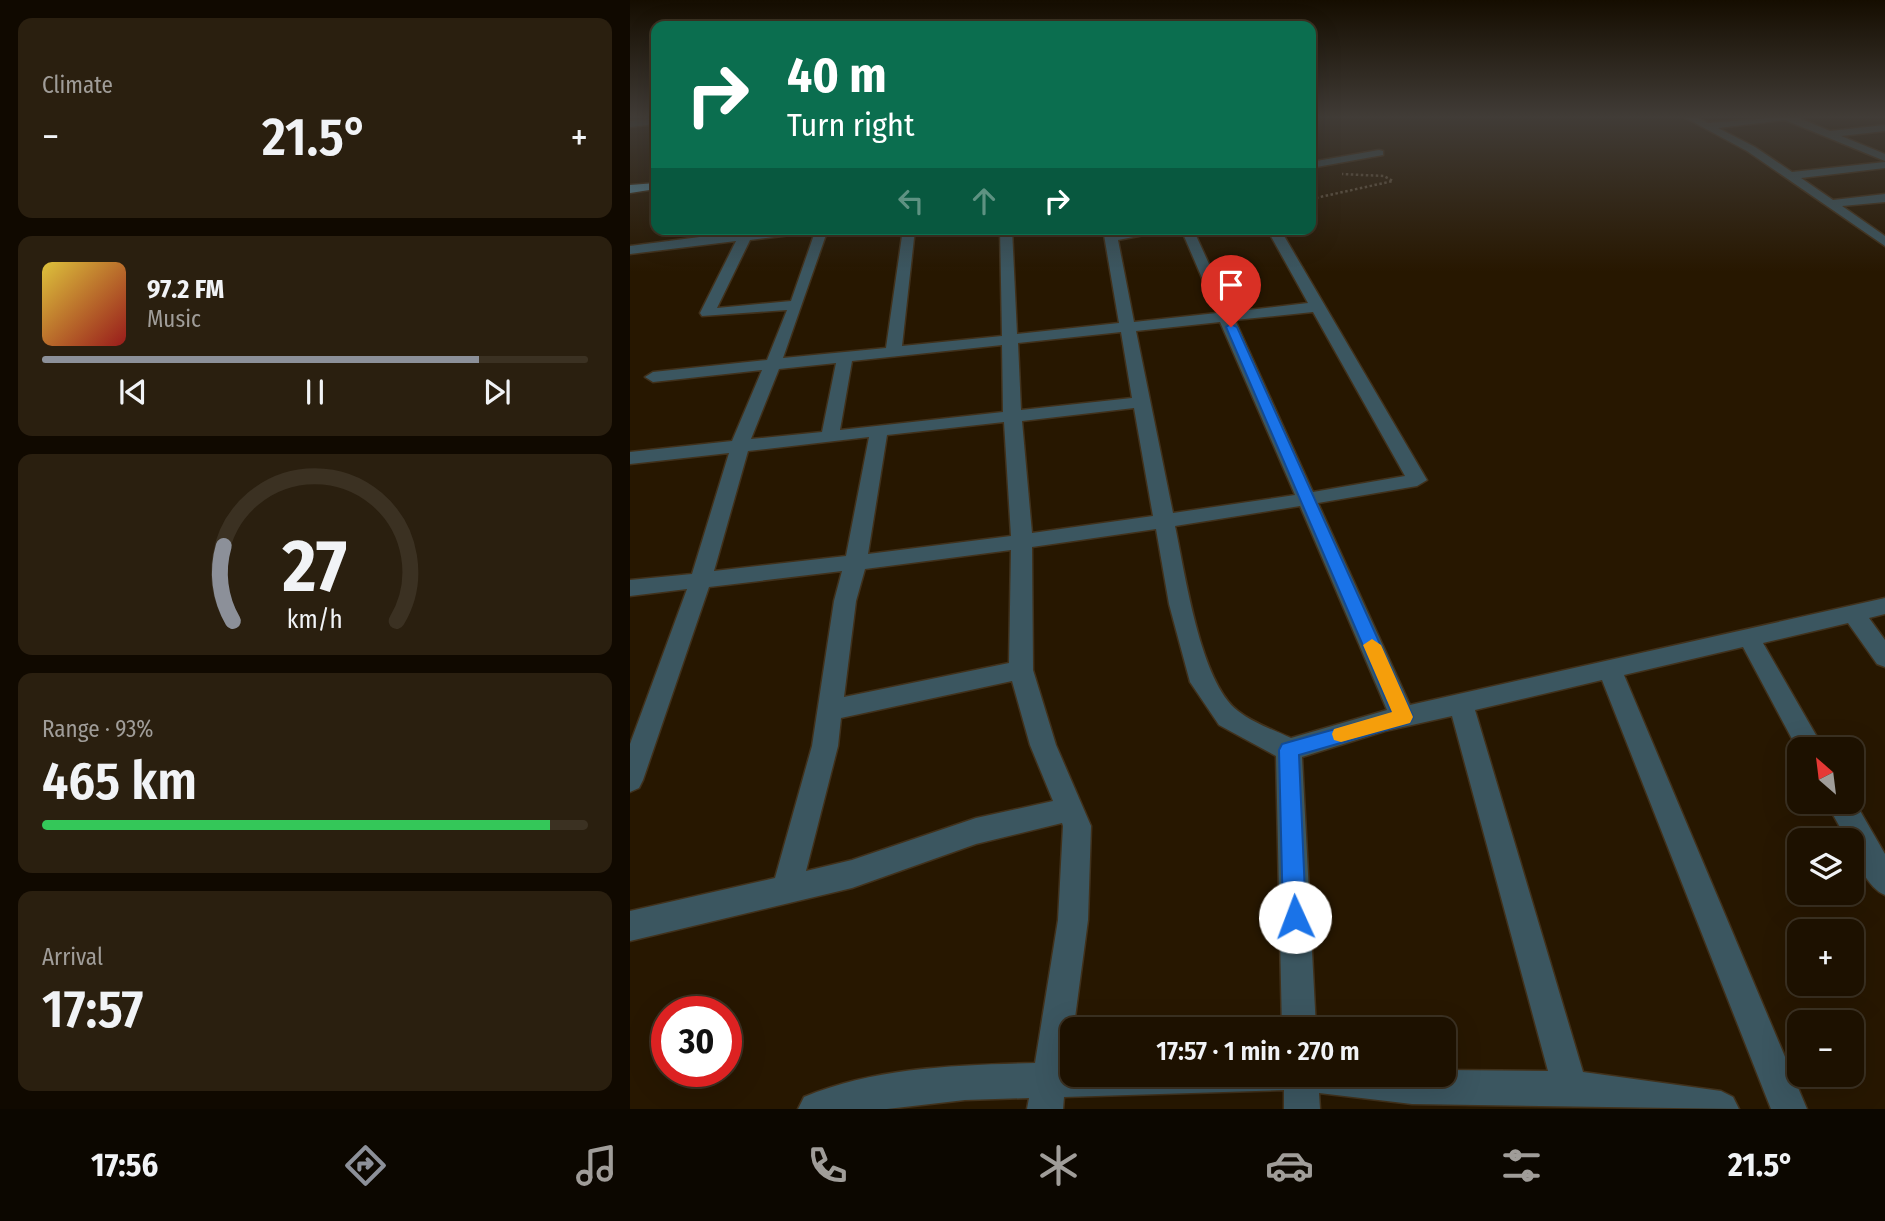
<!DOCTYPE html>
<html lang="en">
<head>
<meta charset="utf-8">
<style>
	body { margin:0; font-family:"Fira Sans Condensed",sans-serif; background:#2a1f0f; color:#f1f3f6; height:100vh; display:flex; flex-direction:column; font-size:26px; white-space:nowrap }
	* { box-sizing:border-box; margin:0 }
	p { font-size:23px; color:#a09d99 }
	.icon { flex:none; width:38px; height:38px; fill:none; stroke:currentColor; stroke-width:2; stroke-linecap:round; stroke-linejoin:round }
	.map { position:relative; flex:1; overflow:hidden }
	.details { display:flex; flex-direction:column; gap:18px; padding:18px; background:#100900; width:630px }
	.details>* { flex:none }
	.banner { position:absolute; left:21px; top:21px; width:665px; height:214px; border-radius:14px; box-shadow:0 7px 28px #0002,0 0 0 2px #3b3122; background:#0b6e4f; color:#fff; overflow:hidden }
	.needle { width:46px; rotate:332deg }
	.fabs { position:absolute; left:1157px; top:737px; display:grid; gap:14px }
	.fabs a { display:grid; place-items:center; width:77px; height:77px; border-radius:14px; background:#1d1100; box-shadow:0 7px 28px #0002,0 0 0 2px #3b3122; font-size:35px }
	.speed { position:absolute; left:21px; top:996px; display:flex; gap:14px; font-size:35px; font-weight:700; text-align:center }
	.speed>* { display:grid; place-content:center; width:91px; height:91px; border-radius:50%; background:#1d1100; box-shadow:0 7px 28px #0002,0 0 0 2px #3b3122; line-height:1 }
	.speed .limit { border:10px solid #d22; background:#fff; color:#111 }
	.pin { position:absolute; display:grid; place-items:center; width:60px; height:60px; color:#fff; margin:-72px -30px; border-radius:50% 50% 50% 0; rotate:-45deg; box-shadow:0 0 7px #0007 }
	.pin .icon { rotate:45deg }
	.me { position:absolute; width:77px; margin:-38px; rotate:358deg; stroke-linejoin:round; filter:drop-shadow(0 0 5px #0008) }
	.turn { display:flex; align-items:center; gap:24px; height:147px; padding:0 21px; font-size:32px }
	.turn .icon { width:91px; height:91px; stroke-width:2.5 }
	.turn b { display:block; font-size:49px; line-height:60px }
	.lanes { display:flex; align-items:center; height:66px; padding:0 21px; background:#0003; justify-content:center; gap:35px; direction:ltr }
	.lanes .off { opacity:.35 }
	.big { font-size:52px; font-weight:600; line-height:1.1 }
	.details .card { flex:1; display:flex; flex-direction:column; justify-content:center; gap:10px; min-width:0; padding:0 24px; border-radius:14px; background:#2a1f0f }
	.details .dial { align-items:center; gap:0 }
	.dial svg { height:182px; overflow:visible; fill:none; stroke:#3b3122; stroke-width:7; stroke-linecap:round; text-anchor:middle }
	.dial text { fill:#f1f3f6; stroke:none }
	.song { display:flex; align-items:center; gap:21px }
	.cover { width:84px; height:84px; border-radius:10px; background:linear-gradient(135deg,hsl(50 70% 55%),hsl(0 70% 35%)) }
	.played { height:7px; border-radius:4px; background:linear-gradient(90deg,#8c9099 80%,#3b3122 80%) }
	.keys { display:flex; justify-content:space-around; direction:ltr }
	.heat { display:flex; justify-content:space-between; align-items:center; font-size:38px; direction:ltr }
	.charge { height:10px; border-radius:5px; background:linear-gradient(90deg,#34c759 93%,#3b3122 0) }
	.trip { position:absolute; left:430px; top:1017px; width:396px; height:70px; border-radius:14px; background:#1d1100; box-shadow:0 7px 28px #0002,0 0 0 2px #3b3122; font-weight:600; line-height:70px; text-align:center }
	.tabs { display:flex; height:112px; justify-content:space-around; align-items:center; background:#0c0700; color:#a09d99 }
	.tabs .icon { width:49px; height:49px }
	.tabs .selected { color:#8c9099 }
	.tabs b { font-size:32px; color:#f1f3f6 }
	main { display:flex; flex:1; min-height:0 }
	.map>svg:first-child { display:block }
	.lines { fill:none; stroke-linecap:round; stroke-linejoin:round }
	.minor-casing { stroke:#41311b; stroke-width:3 }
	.major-casing { stroke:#41311b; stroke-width:3 }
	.path { stroke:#6c5e49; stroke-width:2.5; stroke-dasharray:2.5 2.5; stroke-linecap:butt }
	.minor { fill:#3b5660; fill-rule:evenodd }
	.major { fill:#5890a6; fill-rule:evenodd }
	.route { fill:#1a73e8; stroke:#114b97; stroke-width:2 }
	.slow { fill:#f59e0b }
</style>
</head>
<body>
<main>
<section class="details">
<div class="card"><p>Climate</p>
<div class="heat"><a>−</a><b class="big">21.5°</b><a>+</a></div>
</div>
<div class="card">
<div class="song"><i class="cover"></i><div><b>97.2 FM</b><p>Music</p></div></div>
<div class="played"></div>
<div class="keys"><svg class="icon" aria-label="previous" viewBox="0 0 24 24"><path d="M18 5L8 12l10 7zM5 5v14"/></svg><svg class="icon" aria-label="pause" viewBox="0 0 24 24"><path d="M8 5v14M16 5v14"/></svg><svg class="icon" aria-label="next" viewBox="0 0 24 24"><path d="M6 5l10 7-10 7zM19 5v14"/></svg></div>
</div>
<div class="card dial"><svg viewBox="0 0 100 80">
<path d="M14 69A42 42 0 1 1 86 69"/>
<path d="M14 69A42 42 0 0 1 10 36" stroke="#8c9099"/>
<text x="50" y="56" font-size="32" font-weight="700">27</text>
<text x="50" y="72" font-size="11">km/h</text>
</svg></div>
<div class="card"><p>Range · 93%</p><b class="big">465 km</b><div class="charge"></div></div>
<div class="card"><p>Arrival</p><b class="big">17:57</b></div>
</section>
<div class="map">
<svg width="1255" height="1109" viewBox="0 0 1255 1109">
	<rect width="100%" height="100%" fill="#271700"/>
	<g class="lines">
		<g class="minor-casing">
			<path id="minor" d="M1052,116H1065L1078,123L1164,116L1200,131L1255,125V131L1211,136L1255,154V161L1155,120L1088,128L1125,147L1162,172L1255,162V168L1171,178L1203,200L1255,194V202L1212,206L1255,236V246L1117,151Z
				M26,118V124L0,127V121Z
				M749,150L753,151V155L681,168V162Z
				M183,229L177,233L120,240L87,308L161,301L186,229H198L153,358L256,348L273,229H285L272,346L372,336L370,229H382L387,334L489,323L473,229H485L486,232L545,229L488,240L504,322L587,313L551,229H563L601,312L678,303L637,229H650L797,480L787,486L688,503L780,705L1255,598V614L1239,618L1255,640V667L1247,664L1218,623L1133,643L1194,749H1169V752L1113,647L994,675L1177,1109H1141L972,680L845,710L953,1072L1091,1091L1103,1097L1109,1109L782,1104L689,1093L690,1109H654V1090L434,1097L433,1109H397L399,1098L335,1100L257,1109H168L174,1097C246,1067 328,1065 405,1063L428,920L433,826L432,823L346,844L222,888L0,941V911L145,878L182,746L204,601L212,571L79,587L13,780L9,788L0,792V744L57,589L0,596V580L62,574L99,453L0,464V452L102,441L132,370L23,382L15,377L23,372L137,360L157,310L72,316L70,313L106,241L0,254V246L116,231ZM683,312L775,476L683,492L605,320ZM590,322L665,495L543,513L506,331ZM491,332L502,398L391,410L388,343ZM372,345L373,412L210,430L222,361ZM206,363L192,432L121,439L149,369ZM504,408L523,516L402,533L392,421ZM374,422L381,536L238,554L257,435ZM239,437L216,556L84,571L118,451ZM670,506L757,710L661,738C644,730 623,723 608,711C570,682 555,573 545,526ZM526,529L539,604L560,682L589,725L646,756L652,1029H686L672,757L755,731L822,716L918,1071L814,1070V1074H443V1063H439L458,920L461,826L426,745L403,670L402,547ZM381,550L379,663L214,697L226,601L235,569ZM382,681L400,745L423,801L346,818L222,860L176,871L208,746L211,718Z
				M1222,797L1255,854V895C1239,889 1222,858 1222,840H1217L1196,802H1222Z"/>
		</g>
		<g class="major-casing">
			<path id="major" d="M26,183V189L0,193V185Z"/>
		</g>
		<path class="path" d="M681,199L763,181L754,176L712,174"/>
		<use href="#minor" class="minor"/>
		<use href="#major" class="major"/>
	</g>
	<linearGradient id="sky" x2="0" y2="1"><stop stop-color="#150d00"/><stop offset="0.43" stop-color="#413c37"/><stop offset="1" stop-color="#413c37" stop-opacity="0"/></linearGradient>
	<rect width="1255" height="272" fill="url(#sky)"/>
	<path class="route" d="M601,324L607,327L783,717L780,723L773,725L669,755L676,917L673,925L665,929L657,925L653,917L649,750L652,744L659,742L762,713L596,327Z"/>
	<path class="slow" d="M742,639L751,645L783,717L780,723L711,742L704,740L702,734L704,729L762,712L733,645Z"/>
</svg>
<div class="fabs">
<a><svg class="needle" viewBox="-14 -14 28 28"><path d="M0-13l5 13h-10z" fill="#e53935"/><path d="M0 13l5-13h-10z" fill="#a09d99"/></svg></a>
<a><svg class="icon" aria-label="layers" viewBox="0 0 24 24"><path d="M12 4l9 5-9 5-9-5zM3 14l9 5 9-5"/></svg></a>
<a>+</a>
<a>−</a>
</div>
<div class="speed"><div class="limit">30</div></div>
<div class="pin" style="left:601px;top:327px;background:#d93025"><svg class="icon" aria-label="arrive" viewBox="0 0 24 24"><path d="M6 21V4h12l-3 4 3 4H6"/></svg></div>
<svg class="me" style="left:665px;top:917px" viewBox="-20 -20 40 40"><circle r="19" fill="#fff"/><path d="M0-13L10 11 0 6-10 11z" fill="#1a73e8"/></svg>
<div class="trip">17:57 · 1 min · 270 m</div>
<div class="banner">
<div class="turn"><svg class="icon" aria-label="right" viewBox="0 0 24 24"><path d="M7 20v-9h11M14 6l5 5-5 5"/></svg><div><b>40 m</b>Turn right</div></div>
<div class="lanes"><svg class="icon off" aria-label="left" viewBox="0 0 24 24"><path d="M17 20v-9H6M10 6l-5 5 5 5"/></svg><svg class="icon off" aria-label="ahead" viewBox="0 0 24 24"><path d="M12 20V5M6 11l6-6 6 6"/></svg><svg class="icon" aria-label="right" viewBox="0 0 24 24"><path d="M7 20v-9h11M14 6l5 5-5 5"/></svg></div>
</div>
</div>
</main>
<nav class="tabs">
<b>17:56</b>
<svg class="icon selected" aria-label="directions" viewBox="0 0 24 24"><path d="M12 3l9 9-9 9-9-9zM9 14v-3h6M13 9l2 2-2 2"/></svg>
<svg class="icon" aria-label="music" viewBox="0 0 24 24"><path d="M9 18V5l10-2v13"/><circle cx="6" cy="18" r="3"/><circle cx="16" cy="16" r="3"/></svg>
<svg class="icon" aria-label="phone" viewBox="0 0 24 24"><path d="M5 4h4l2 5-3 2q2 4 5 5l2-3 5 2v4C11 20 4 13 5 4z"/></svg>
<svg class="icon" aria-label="climate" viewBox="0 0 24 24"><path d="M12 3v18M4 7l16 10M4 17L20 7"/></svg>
<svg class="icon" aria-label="car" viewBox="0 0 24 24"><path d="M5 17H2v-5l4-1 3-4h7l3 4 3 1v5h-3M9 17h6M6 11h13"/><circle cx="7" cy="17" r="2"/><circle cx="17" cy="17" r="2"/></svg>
<svg class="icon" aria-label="filters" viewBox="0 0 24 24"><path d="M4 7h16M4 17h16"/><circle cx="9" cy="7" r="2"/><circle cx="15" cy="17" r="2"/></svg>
<b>21.5°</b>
</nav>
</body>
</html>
